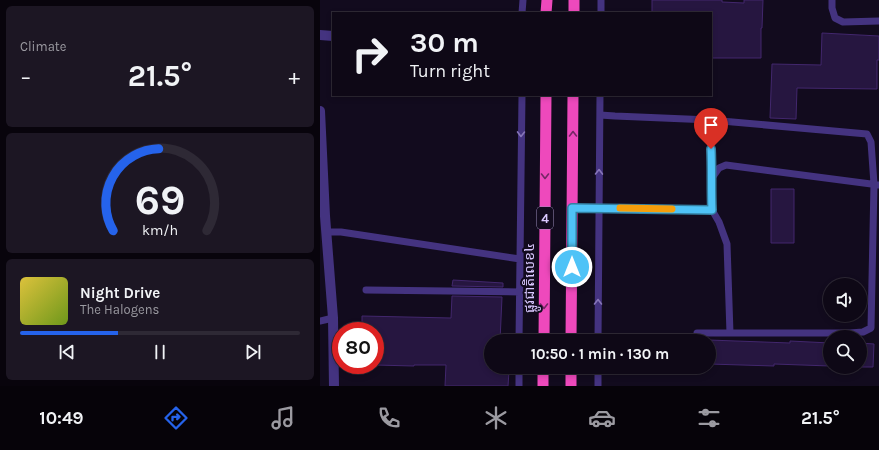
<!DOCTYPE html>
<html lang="en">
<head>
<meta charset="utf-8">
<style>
	body { margin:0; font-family:Karla,"Noto Sans Khmer",sans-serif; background:#1c1623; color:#f1f3f6; height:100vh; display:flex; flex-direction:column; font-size:15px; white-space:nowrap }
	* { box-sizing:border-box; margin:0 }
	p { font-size:13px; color:#9b9aa1 }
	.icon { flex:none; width:22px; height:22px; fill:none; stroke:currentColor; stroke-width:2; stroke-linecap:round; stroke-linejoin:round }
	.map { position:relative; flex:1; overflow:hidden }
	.side { display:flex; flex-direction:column; gap:6px; padding:6px; background:#08040c; width:320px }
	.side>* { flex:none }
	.hud { position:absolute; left:12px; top:12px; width:380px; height:84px; border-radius:0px; box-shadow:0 2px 6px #0003,0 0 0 1px #2e2935; background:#0e0816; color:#f1f3f6; overflow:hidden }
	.tools { position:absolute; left:503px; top:278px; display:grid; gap:8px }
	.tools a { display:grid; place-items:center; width:44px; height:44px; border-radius:50%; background:#0e0816; box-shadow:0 2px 6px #0003,0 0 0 1px #2e2935; font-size:20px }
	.speed { position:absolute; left:12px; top:322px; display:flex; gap:8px; font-size:20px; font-weight:700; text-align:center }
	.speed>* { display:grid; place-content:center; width:52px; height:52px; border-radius:50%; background:#0e0816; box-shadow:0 2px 6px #0003,0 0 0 1px #2e2935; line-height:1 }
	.speed .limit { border:6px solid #d22; background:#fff; color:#111 }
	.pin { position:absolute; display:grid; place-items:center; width:34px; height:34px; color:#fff; margin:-41px -17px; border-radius:50% 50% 50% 0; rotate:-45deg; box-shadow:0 0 4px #0007 }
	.pin .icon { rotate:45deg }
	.me { position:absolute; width:44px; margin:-22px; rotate:0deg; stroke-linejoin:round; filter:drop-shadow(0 0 3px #0008) }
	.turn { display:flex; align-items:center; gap:14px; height:84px; padding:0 12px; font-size:18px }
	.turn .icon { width:52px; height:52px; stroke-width:2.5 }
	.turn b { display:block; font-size:28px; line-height:34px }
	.big { font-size:30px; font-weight:700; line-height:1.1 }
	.side .tile { flex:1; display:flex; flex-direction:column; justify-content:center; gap:6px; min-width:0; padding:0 14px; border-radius:6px; background:#1c1623 }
	.side .dial { align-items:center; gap:0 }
	.dial svg { height:104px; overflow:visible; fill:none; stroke:#2e2935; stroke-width:7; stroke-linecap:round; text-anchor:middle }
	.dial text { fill:#f1f3f6; stroke:none }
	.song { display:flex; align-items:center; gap:12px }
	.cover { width:48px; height:48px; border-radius:6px; background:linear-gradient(135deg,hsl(50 70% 55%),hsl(80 70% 35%)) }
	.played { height:4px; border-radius:2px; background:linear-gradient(90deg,#2563eb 35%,#2e2935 35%) }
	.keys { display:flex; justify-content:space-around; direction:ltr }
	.heat { display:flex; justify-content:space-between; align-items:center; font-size:22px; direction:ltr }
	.trip { position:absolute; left:164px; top:334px; width:232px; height:40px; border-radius:20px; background:#0e0816; box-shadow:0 2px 6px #0003,0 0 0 1px #2e2935; font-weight:700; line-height:40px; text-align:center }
	.menu { display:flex; height:64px; justify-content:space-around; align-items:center; background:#060309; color:#9b9aa1 }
	.menu .icon { width:28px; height:28px }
	.menu .selected { color:#2563eb }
	.menu b { font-size:18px; color:#f1f3f6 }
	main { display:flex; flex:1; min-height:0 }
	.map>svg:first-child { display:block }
	.building { fill:#261640; stroke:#42276d }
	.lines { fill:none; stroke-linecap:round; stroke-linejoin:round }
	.service { stroke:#443380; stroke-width:7 }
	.minor { stroke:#443380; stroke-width:10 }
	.trunk { stroke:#ee49bc; stroke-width:11 }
	.oneway { stroke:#8776b9 }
	.oneway2 { stroke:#752765 }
	.route-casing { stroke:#337fa1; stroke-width:10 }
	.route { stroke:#4fc3f7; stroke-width:7 }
	.slow { stroke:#f59e0b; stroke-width:7 }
	.labels { text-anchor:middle; stroke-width:4; stroke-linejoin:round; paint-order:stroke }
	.shield { fill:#120b1e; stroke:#9d8fbc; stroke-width:1 }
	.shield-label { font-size:13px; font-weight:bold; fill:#d9c8ff }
	.street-label { font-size:14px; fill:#d9c8ff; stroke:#120b1e }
</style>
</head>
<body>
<main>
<section class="side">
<div class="tile"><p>Climate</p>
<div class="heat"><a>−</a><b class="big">21.5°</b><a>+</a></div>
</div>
<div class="tile dial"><svg viewBox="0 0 100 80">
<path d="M14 69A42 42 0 1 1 86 69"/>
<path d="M14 69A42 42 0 0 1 49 6" stroke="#2563eb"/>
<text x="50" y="56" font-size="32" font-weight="700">69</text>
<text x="50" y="72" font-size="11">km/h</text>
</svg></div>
<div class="tile">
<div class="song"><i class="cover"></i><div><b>Night Drive</b><p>The Halogens</p></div></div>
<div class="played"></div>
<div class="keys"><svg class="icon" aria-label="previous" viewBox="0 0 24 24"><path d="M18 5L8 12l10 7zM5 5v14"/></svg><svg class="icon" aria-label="pause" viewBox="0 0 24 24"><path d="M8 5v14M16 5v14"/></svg><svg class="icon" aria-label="next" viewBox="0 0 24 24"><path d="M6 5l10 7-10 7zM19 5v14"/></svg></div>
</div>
</section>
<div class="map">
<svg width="559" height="386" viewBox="0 0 559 386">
	<rect width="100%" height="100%" fill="#120b1e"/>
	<path class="building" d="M332,0H402V2L424,3V0H443L442,28H441V58H391V13H332Z
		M502,33L559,36V60H557V89L477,88L476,119L450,118L452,64L501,65Z
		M451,189H474V243H451Z
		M133,280L183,283V287L132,286Z
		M132,296L182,297L180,341H171V370L189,371L188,386H125L126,365H94V366L55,365V331H42V316L131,318Z
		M389,340L470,343V341L510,343V366L454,364V366L389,364Z
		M540,343L554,344L553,367H540Z"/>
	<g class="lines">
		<path class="service" d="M512,0V8L515,18L523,22L559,21
			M202,13L203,0
			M281,13V0
			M280,115L295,116L390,120L547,134L551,142L554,184L551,328L543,332L530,333H377
			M390,120L392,177
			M252,208L392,210
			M7,232H21L200,259
			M46,290L200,292
			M0,321L13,318
			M410,333L407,244L399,222L392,210L391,191L392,178L399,168L406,165L559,185
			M199,341L202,95
			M278,341L280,95
			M199,386V367
			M278,386V367"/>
		<path class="minor" d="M0,35L13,36
			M0,111L5,216L13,318L14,386"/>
		<path class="trunk" d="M226,13L227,0
			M254,13V0
			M224,341L226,95
			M251,341L253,95
			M223,386V367
			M251,386V367"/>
	</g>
	<defs><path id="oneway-chevron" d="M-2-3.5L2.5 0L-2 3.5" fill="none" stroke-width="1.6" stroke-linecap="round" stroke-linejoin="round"/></defs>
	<g class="oneway">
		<use href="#oneway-chevron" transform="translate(201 134) rotate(91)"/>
		<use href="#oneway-chevron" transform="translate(279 172) rotate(-89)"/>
		<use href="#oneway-chevron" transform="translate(278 302) rotate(-90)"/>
	</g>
	<g class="oneway2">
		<use href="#oneway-chevron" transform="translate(253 134) rotate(-90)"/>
		<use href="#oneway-chevron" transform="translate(225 176) rotate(90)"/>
		<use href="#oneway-chevron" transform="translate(224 306) rotate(90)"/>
	</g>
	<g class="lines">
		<g class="route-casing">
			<path id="route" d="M252,267V208L392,210C391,190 392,169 391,149"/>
		</g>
		<use href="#route" class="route"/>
		<path class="slow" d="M300,208L352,209"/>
	</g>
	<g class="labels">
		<rect class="shield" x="217" y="207" width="16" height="22" rx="3"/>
		<g class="shield-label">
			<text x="225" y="223">4</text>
		</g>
		<g class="street-label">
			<text transform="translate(209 278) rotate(-90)" y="5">ផ្លូវជាតិលេខ៤</text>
		</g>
	</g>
</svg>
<div class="tools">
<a><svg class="icon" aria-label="sound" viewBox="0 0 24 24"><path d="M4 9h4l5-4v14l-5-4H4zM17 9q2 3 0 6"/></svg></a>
<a><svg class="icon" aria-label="search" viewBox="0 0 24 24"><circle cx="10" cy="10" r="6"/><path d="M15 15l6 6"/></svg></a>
</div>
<div class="speed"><div class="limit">80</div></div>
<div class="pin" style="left:391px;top:149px;background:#d93025"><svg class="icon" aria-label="arrive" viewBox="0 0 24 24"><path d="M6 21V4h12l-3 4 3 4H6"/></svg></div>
<svg class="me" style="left:252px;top:267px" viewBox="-20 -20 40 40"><circle r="17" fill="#4fc3f7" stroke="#fff" stroke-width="3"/><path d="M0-11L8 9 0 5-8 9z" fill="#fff"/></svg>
<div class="trip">10:50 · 1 min · 130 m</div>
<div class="hud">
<div class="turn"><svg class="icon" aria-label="right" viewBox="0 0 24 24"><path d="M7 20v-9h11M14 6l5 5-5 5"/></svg><div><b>30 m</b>Turn right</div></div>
</div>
</div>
</main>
<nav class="menu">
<b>10:49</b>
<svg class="icon selected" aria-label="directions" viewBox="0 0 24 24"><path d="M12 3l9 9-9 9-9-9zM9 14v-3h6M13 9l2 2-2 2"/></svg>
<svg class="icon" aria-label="music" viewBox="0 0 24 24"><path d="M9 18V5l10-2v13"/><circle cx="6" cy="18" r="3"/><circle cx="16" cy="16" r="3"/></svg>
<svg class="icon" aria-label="phone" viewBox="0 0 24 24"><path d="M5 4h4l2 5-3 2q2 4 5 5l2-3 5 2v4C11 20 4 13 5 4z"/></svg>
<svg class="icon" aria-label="climate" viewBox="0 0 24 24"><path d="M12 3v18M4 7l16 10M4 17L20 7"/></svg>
<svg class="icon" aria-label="car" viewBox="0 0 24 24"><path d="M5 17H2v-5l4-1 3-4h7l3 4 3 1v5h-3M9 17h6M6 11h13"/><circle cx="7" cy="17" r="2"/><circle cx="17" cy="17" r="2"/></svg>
<svg class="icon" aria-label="filters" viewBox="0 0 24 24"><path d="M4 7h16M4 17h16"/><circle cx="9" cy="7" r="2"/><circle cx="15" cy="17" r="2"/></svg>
<b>21.5°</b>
</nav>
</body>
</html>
